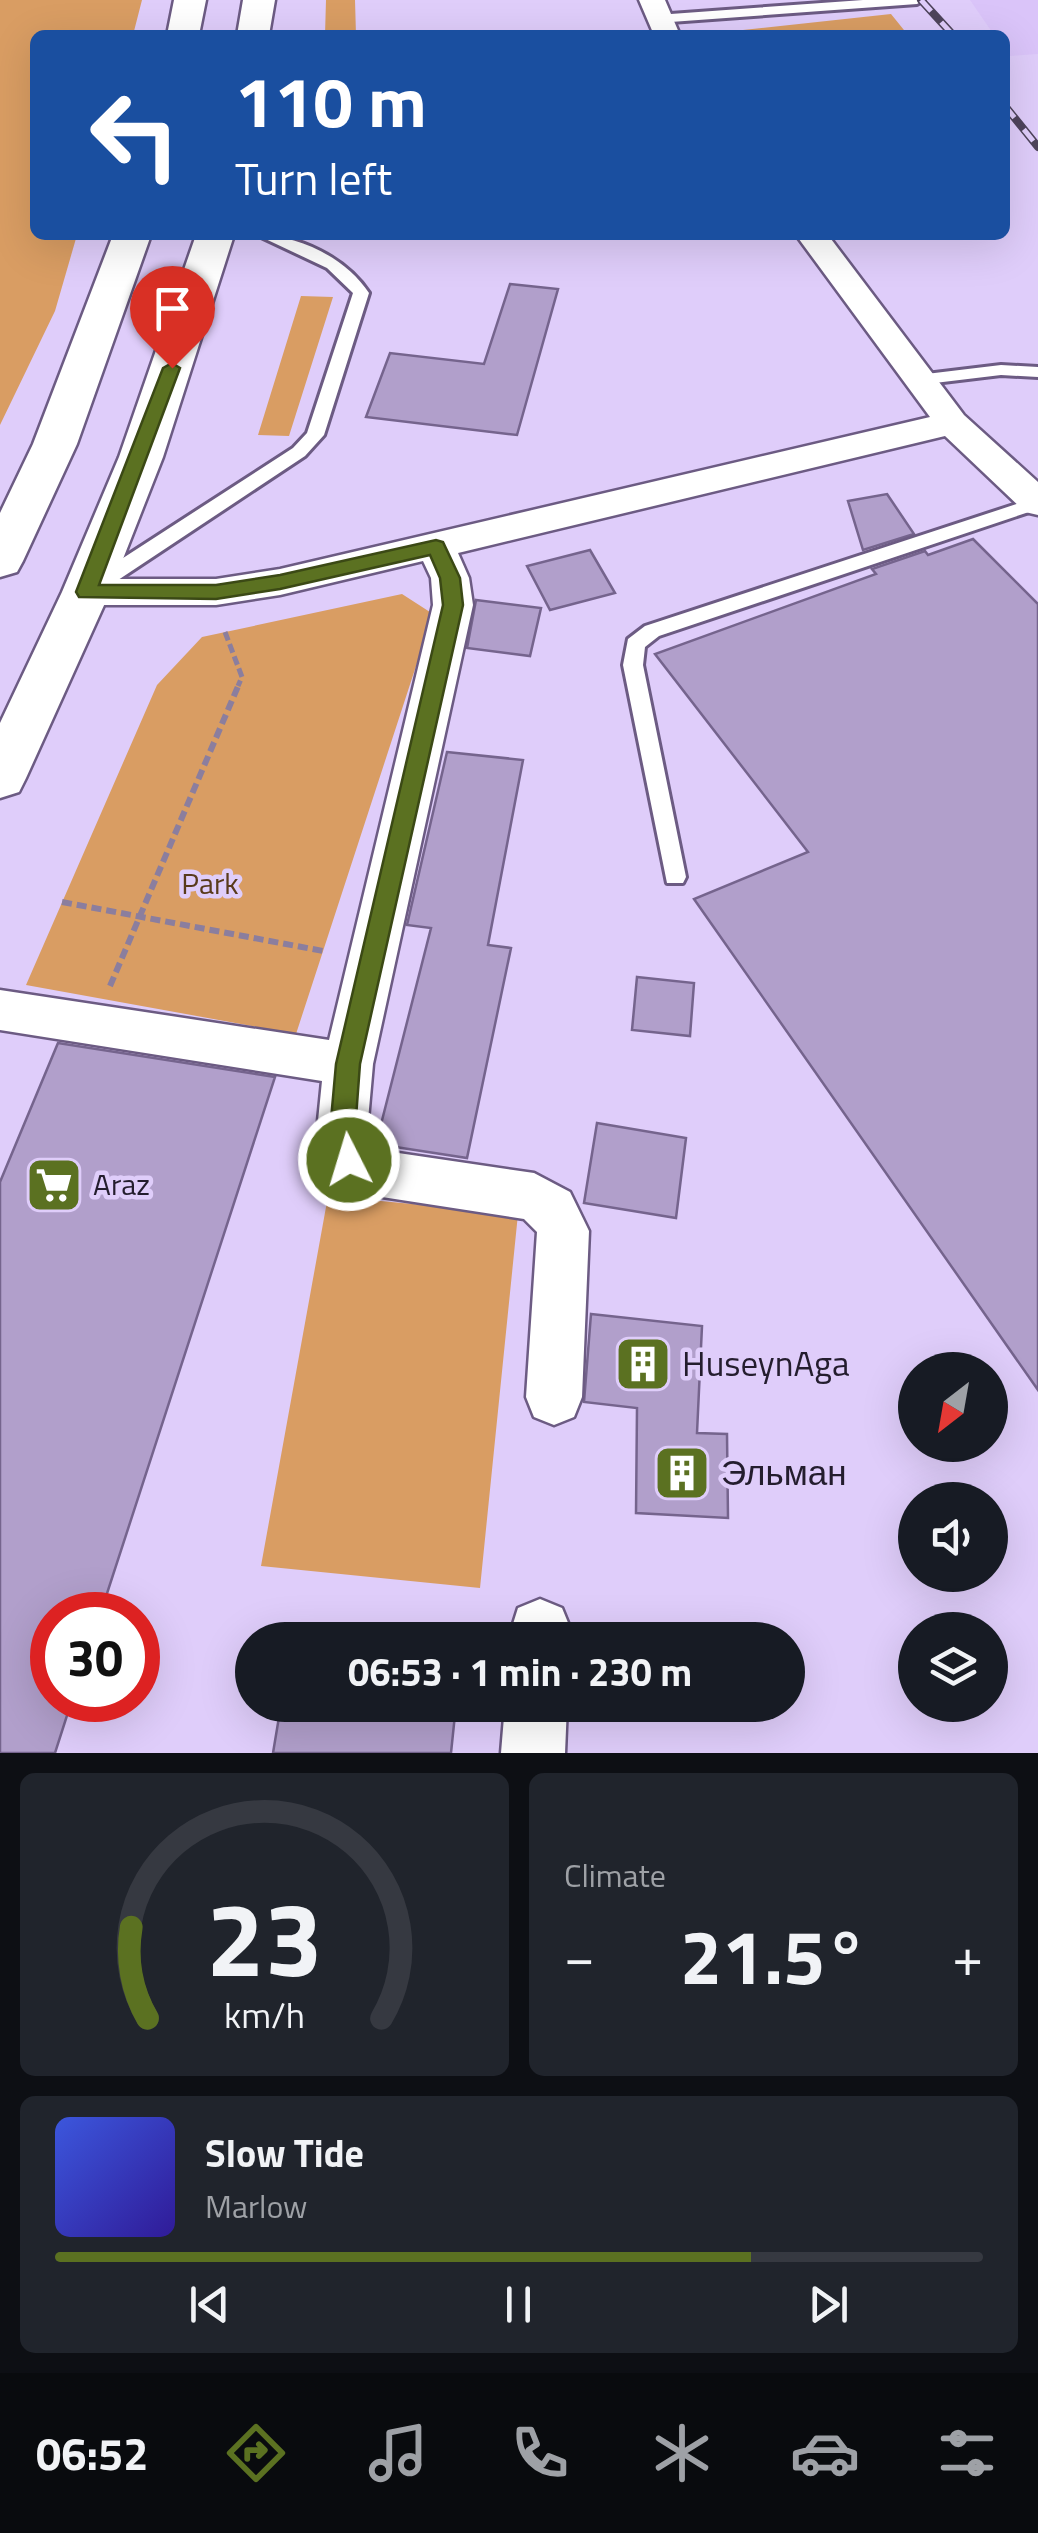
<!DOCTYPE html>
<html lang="en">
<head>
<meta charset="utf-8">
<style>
	body { margin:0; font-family:"Titillium Web",sans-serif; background:#20242c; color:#f1f3f6; height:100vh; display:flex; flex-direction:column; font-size:38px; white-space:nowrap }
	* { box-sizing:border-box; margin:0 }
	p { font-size:32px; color:#9ea1a6 }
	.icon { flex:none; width:55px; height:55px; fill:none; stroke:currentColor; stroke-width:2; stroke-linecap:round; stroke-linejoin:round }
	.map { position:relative; height:1753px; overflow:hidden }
	.details { display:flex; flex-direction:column; gap:20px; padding:20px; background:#0d0f14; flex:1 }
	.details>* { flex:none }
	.top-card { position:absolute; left:30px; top:30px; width:980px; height:210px; border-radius:15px; box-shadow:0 10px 40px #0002; background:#1a4fa0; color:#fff; overflow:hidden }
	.needle { width:65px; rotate:211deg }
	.controls { position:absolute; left:898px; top:1352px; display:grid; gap:20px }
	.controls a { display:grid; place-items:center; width:110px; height:110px; border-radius:50%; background:#171b24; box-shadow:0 10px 40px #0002; font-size:50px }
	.speed { position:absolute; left:30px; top:1592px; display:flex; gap:20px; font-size:50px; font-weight:700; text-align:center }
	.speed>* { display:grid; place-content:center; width:130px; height:130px; border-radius:50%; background:#171b24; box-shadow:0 10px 40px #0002; line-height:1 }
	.speed .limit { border:15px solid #d22; background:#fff; color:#111 }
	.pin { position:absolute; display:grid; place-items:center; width:85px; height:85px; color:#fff; margin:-102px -42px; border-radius:50% 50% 50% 0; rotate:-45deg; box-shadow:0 0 10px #0007 }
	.pin .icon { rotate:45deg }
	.me { position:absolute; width:110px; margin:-55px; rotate:355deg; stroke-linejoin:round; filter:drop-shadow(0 0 8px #0008) }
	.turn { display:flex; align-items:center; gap:35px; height:210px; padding:0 40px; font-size:45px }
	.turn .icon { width:130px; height:130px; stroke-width:2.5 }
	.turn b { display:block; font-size:70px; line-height:85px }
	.big { font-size:75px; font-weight:700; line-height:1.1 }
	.details .tile { flex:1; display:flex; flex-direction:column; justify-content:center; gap:15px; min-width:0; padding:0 35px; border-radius:15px; background:#20242c }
	.details .dial { align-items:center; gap:0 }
	.dial svg { height:260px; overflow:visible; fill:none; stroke:#363941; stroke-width:7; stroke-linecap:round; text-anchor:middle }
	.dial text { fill:#f1f3f6; stroke:none }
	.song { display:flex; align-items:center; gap:30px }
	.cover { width:120px; height:120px; border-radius:15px; background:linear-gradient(135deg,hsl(230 70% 55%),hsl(250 70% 35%)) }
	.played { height:10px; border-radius:5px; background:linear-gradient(90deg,#5b7121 75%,#363941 75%) }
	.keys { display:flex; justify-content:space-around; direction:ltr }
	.heat { display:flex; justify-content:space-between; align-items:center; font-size:55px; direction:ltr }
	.details .tiles { flex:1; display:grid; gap:20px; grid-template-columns:1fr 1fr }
	.tile:last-child { grid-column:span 2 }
	.trip { position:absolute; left:235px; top:1622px; width:570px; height:100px; border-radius:50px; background:#171b24; box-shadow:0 10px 40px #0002; font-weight:700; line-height:100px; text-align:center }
	.menu { display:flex; height:160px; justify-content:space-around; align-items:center; background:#090b0e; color:#9ea1a6 }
	.menu .icon { width:70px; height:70px }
	.menu .on { color:#5b7121 }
	.menu b { font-size:45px; color:#f1f3f6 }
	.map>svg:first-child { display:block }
	.built { fill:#dac4f9 }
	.green { fill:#d99d63 }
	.building { fill:#b19fcb; stroke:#75648d; stroke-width:2.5 }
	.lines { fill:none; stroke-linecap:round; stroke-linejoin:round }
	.service-casing { stroke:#6c5b83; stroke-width:6 }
	.minor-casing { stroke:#6c5b83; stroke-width:5 }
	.trunk-casing { stroke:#6c5b83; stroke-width:5 }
	.path-far1 { stroke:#8b7e9e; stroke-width:5; stroke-dasharray:9 4; stroke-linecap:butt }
	.path { stroke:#8b7e9e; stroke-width:6; stroke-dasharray:10 5; stroke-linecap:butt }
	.service { fill:#fff; fill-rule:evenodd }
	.minor { fill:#fff; fill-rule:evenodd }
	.trunk { fill:#fff; fill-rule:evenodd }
	.rail-casing { stroke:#4e445b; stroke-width:8 }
	.rail { stroke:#dfcdfa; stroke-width:5; stroke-dasharray:15; stroke-linecap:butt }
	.route { fill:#5b7121; stroke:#3b4915; stroke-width:2.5 }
	.labels { text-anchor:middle; stroke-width:9; stroke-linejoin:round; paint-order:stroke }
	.park-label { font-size:30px; fill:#593a1b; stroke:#dfcdfa }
	.poi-label { font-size:30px; fill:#241d2e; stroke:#dfcdfa; text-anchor:start }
	.near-poi-label { font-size:35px; fill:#241d2e; stroke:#dfcdfa; text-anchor:start }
</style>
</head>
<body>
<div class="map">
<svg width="1038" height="1753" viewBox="0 0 1038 1753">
	<rect width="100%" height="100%" fill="#dfcdfa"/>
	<path class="built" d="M970,0H1038V54L1009,56L1005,50V35H994Z"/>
	<path class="green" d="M0,0H142L133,35H35V235H77L55,311L0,425Z
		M326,0H355L356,35H325Z
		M891,14L908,35L724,32Z
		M301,296L333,297L289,436L258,435Z
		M402,594L433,614L296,1034L26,985L157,685L202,637Z
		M328,1196L518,1214L480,1588L261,1566Z"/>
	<path class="building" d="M510,284L558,289L517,435L366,417L390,353L484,364Z
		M887,494L914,534L863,550L848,501Z
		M973,539L1038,604V1390L694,899L808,852L655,654L876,574L872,569L925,551L928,555Z
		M590,550L615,593L550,610L527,566Z
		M476,600L541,608L530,656L467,648Z
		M447,752L523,760L488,945L511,948L467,1158L376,1144L431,928L407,925Z
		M637,977L694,983L690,1036L632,1030Z
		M58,1043L275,1077L100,1615H52V1700H72L55,1753H0V1182Z
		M597,1123L686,1138L676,1218L584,1203Z
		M591,1314L702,1326L697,1433L727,1434L728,1518L636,1513L637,1408L584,1402Z
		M281,1705H456L451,1753H273Z"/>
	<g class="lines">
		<g class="service-casing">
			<path id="service" d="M863,0H924L917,4L657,23L650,19L657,15Z
				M257,235C299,235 346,258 369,293L324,435L305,456L100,592H86L83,587L86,582L293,448L307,433L353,293L327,268Z
				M1001,365L1038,367V377L1001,375L918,385L909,380L918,375Z
				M1038,497V509L659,636L645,647L643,665L686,877L683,883H667L623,665L628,639L645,626Z"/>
		</g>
		<g class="minor-casing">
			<path id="minor" d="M639,0H665L680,35H654Z
				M796,235H828L964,415L1038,482V515L1025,512L945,436L458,553L469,578L473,605L373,1064L367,1131L371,1146L378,1150L534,1173L570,1192L589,1231L582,1397L574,1417L554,1425L534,1417L526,1397L537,1232L524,1219L369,1195L331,1176L317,1131L322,1081L0,1030V990L329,1040L433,605L431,578L423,561L280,595L216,605H86L72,602L67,592L72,582L86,579H216L280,569L930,417Z
				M540,1599L562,1608L571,1630L570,1640H508L518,1608Z
				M505,1705H567L565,1753H501Z"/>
		</g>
		<g class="trunk-casing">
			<path id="trunk" d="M174,0H206L199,35H167Z
				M243,0H275L269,35H237Z
				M113,235H151L77,444L23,561L17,572L0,577V513L33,444Z
				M196,235H234L163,457L110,592L26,778L19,792L0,798V723L62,592L119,457Z"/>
		</g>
		<path class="path-far1" d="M225,632L242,677L238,686"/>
		<path class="path" d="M62,902L323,951
			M110,986L239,684"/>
		<use href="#service" class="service"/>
		<use href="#minor" class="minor"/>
		<use href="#trunk" class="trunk"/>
		<g class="rail-casing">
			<path id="rail" d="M921,0L953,35
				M1005,106L1038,147"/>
		</g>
		<use href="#rail" class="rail"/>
	</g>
	<path class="route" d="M172,363L180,368L99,585H216L280,575L436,540L443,542L460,578L463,605L360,1064L355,1131L362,1160L358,1168L349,1172L340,1168L330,1131L336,1064L443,605L440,578L430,555L280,589L216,599L79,597L76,592L163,368Z"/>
	<defs>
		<g id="supermarket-square" transform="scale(2.875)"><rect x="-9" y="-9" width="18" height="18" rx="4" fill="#5b7121" stroke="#dfcdfa"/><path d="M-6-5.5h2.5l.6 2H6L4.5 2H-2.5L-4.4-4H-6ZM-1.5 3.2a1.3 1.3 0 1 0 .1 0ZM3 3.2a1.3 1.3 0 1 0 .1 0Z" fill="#fff"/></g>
		<g id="building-square" transform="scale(2.875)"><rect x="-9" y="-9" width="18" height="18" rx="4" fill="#5b7121" stroke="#dfcdfa"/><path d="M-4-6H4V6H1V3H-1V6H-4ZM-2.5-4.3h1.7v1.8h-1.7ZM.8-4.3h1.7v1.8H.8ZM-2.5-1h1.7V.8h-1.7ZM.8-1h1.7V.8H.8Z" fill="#fff"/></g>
	</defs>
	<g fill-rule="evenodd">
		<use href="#supermarket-square" x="54" y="1185"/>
		<use href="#building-square" x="643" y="1364"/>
		<use href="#building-square" x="682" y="1473"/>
	</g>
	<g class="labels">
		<g class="park-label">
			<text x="210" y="894">Park</text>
		</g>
		<g class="poi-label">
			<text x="93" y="1195">Araz</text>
		</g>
		<g class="near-poi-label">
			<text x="682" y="1376">HuseynAga</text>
			<text x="721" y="1485">Эльман</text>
		</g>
	</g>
</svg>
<div class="controls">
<a><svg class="needle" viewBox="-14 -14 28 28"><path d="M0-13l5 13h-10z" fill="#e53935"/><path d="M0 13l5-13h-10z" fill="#9ea1a6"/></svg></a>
<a><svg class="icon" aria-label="sound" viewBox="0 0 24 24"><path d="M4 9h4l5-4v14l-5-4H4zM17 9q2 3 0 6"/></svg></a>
<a><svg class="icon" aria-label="layers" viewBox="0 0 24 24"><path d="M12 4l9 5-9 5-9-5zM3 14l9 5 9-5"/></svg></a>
</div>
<div class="speed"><div class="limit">30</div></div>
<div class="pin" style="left:172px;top:368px;background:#d93025"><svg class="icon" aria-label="arrive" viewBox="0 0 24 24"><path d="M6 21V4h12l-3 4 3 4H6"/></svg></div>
<svg class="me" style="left:349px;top:1160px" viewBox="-20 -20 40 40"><circle r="17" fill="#5b7121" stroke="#fff" stroke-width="3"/><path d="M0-11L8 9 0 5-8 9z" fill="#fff"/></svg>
<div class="trip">06:53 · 1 min · 230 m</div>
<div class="top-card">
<div class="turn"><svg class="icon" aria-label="left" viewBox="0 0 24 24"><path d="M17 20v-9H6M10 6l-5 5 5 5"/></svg><div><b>110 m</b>Turn left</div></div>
</div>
</div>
<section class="details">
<div class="tiles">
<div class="tile dial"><svg viewBox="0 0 100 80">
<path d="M14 69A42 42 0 1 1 86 69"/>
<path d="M14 69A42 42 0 0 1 9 41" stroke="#5b7121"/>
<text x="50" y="56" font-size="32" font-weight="700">23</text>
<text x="50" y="72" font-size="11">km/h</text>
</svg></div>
<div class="tile"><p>Climate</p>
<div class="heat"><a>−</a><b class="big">21.5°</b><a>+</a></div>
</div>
<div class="tile">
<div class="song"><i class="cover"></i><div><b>Slow Tide</b><p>Marlow</p></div></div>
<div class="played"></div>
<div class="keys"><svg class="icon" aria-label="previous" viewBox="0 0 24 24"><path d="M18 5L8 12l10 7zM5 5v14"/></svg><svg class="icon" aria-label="pause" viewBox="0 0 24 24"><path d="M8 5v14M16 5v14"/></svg><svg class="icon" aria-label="next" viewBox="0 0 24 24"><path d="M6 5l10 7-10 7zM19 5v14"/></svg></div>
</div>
</div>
</section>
<nav class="menu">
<b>06:52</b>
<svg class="icon on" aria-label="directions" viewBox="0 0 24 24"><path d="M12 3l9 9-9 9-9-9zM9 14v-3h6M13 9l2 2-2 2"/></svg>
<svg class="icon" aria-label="music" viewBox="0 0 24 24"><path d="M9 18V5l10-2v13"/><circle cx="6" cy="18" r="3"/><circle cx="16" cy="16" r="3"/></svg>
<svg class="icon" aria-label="phone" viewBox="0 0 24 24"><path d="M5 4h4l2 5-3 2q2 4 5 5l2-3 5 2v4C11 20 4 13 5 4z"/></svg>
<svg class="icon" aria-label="climate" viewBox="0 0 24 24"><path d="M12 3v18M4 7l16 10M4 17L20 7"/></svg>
<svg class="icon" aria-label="car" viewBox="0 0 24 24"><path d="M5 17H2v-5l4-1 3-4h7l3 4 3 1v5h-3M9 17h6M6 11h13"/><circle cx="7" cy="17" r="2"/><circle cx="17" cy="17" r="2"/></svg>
<svg class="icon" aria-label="filters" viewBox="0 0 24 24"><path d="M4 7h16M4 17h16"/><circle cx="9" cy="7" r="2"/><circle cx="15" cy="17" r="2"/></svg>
</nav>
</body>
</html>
